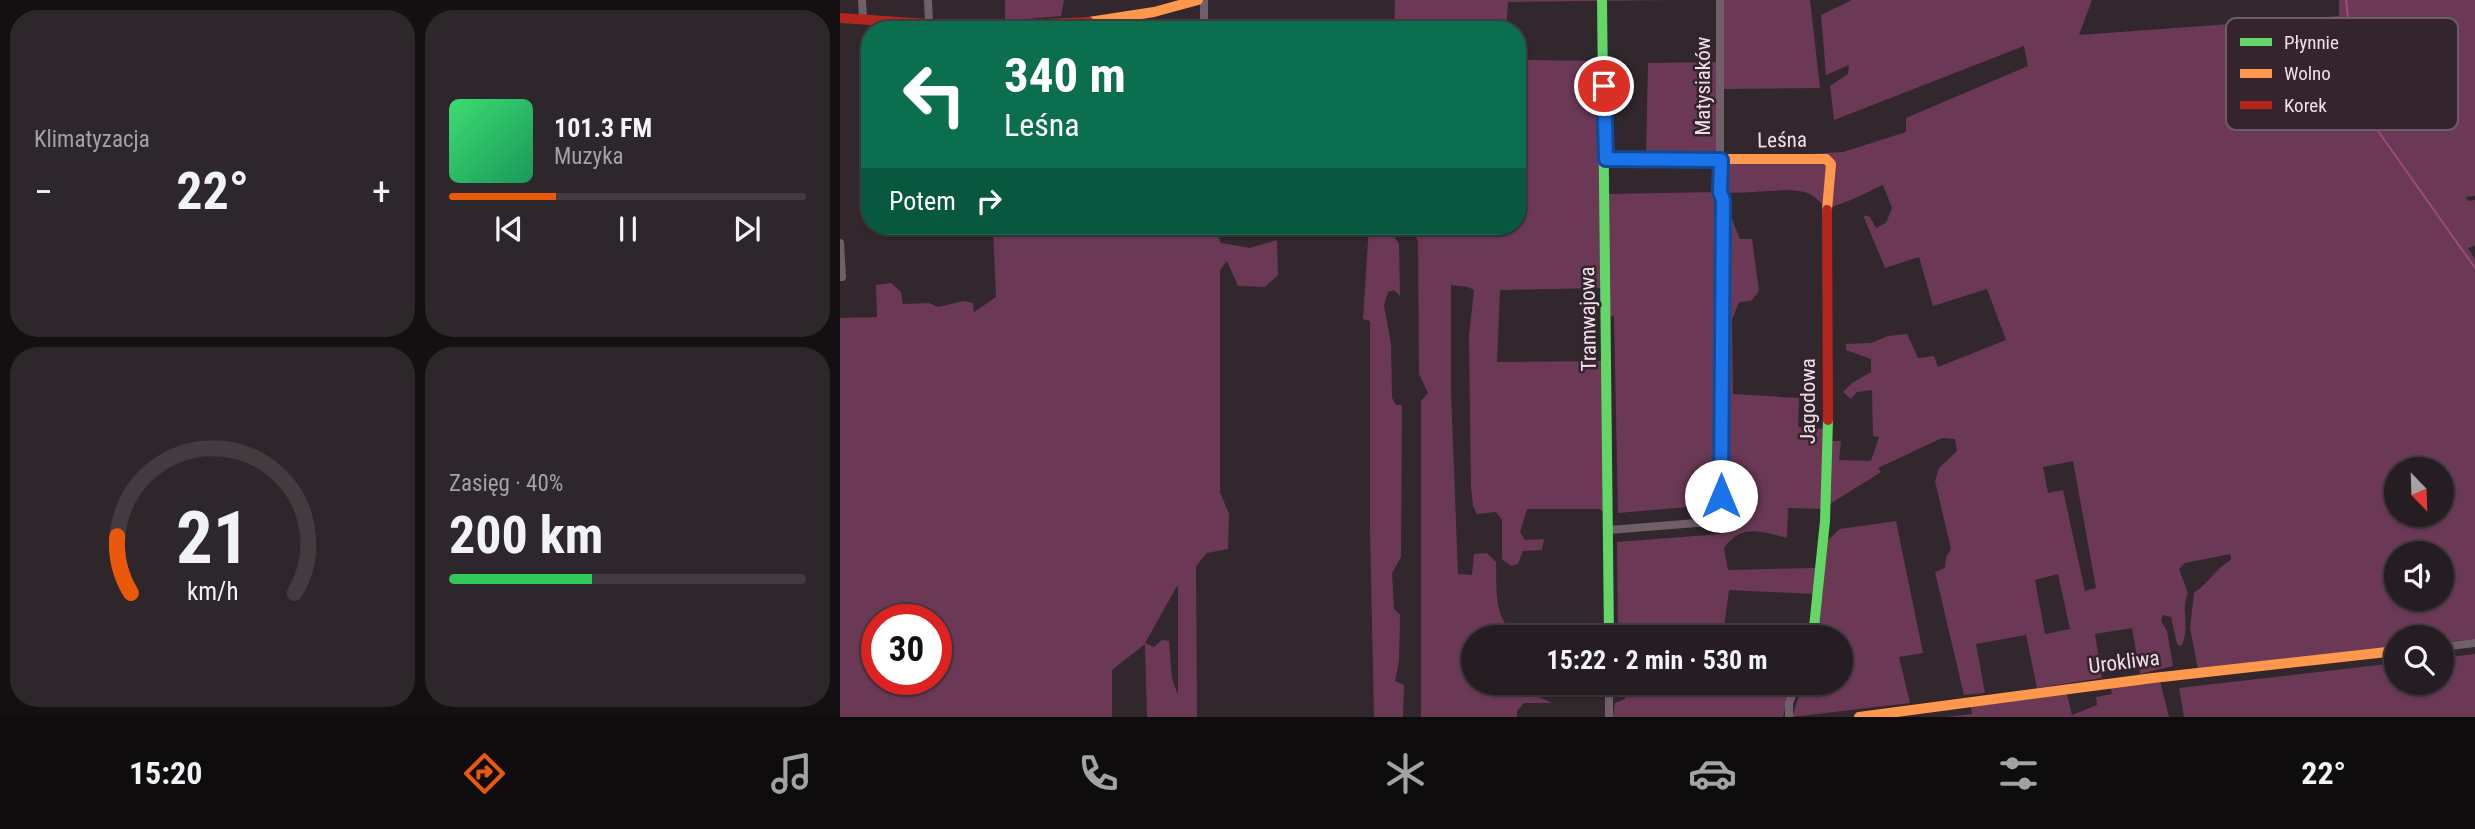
<!DOCTYPE html>
<html lang="pl">
<head>
<meta charset="utf-8">
<style>
	body { margin:0; font-family:"Roboto Condensed",sans-serif; background:#2d262a; color:#f1f3f6; height:100vh; display:flex; flex-direction:column; font-size:26px; white-space:nowrap }
	* { box-sizing:border-box; margin:0 }
	p { font-size:23px; color:#a3a2a5 }
	.icon { flex:none; width:38px; height:38px; fill:none; stroke:currentColor; stroke-width:2; stroke-linecap:round; stroke-linejoin:round }
	.map { position:relative; flex:1; overflow:hidden }
	.sheet { display:flex; flex-direction:column; gap:10px; padding:10px; background:#141012; width:840px }
	.sheet>* { flex:none }
	.guide { position:absolute; left:21px; top:21px; width:665px; height:214px; border-radius:28px; box-shadow:0 2px 5px #0004,0 0 0 2px #423b3f; background:#0b6e4f; color:#fff; overflow:hidden }
	.needle { width:46px; rotate:157deg }
	.buttons { position:absolute; left:1544px; top:457px; display:grid; gap:14px }
	.buttons a { display:grid; place-items:center; width:70px; height:70px; border-radius:50%; background:#251d21; box-shadow:0 2px 5px #0004,0 0 0 2px #423b3f; font-size:35px }
	.speed { position:absolute; left:21px; top:604px; display:flex; gap:14px; font-size:35px; font-weight:700; text-align:center }
	.speed>* { display:grid; place-content:center; width:91px; height:91px; border-radius:50%; background:#251d21; box-shadow:0 2px 5px #0004,0 0 0 2px #423b3f; line-height:1 }
	.speed .limit { border:10px solid #d22; background:#fff; color:#111 }
	.pin { position:absolute; display:grid; place-items:center; width:60px; height:60px; color:#fff; margin:-30px; border:4px solid #fff; border-radius:50%; box-shadow:0 2px 7px #0007 }
	.me { position:absolute; width:77px; margin:-38px; rotate:0deg; stroke-linejoin:round; filter:drop-shadow(0 0 5px #0008) }
	.turn { display:flex; align-items:center; gap:24px; height:147px; padding:0 28px; font-size:32px }
	.turn .icon { width:91px; height:91px; stroke-width:2.5 }
	.turn b { display:block; font-size:49px; line-height:60px }
	.then { display:flex; align-items:center; height:66px; padding:0 28px; background:#0003; gap:14px; font-size:26px }
	.big { font-size:52px; font-weight:700; line-height:1.1 }
	.sheet .tile { flex:1; display:flex; flex-direction:column; justify-content:center; gap:10px; min-width:0; padding:0 24px; border-radius:28px; background:#2d262a }
	.sheet .dial { align-items:center; gap:0 }
	.dial svg { height:182px; overflow:visible; fill:none; stroke:#423b3f; stroke-width:7; stroke-linecap:round; text-anchor:middle }
	.dial text { fill:#f1f3f6; stroke:none }
	.song { display:flex; align-items:center; gap:21px }
	.cover { width:84px; height:84px; border-radius:10px; background:linear-gradient(135deg,hsl(140 70% 55%),hsl(150 70% 35%)) }
	.played { height:7px; border-radius:4px; background:linear-gradient(90deg,#ea580c 30%,#423b3f 30%) }
	.keys { display:flex; justify-content:space-around; direction:ltr }
	.heat { display:flex; justify-content:space-between; align-items:center; font-size:38px; direction:ltr }
	.charge { height:10px; border-radius:5px; background:linear-gradient(90deg,#34c759 40%,#423b3f 0) }
	.sheet .tiles { flex:1; display:grid; gap:10px; grid-template-columns:repeat(2,1fr) }
	.trip { position:absolute; left:621px; top:625px; width:392px; height:70px; border-radius:35px; background:#251d21; box-shadow:0 2px 5px #0004,0 0 0 2px #423b3f; font-weight:700; line-height:70px; text-align:center }
	.dock { display:flex; height:112px; justify-content:space-around; align-items:center; background:#0f0c0d; color:#a3a2a5 }
	.dock .icon { width:49px; height:49px }
	.dock .current { color:#ea580c }
	.dock b { font-size:32px; color:#f1f3f6 }
	main { display:flex; flex:1; min-height:0 }
	.map>svg:first-child { display:block }
	.green { fill:#6b3956; fill-rule:evenodd }
	.lines { fill:none; stroke-linecap:round; stroke-linejoin:round }
	.stream { stroke:#9a4b79; stroke-width:2 }
	.street { stroke:#705e68; stroke-width:8 }
	.fast { stroke:#63d668; stroke-width:10 }
	.slow { stroke:#ff974d; stroke-width:10 }
	.jam { stroke:#b3261e; stroke-width:10 }
	.route-casing { stroke:#114b97; stroke-width:18 }
	.route { stroke:#1a73e8; stroke-width:12 }
	.labels { text-anchor:middle; stroke-width:5; stroke-linejoin:round; paint-order:stroke }
	.street-label { font-size:21px; fill:#eee1e7; stroke:#35232d }
	.key { fill:#35232d; stroke:#6c5c65; stroke-width:2 }
	.key-label { font-size:19px; fill:#eee1e7 }
</style>
</head>
<body>
<main>
<section class="sheet">
<div class="tiles">
<div class="tile"><p>Klimatyzacja</p>
<div class="heat"><a>−</a><b class="big">22°</b><a>+</a></div>
</div>
<div class="tile">
<div class="song"><i class="cover"></i><div><b>101.3 FM</b><p>Muzyka</p></div></div>
<div class="played"></div>
<div class="keys"><svg class="icon" aria-label="previous" viewBox="0 0 24 24"><path d="M18 5L8 12l10 7zM5 5v14"/></svg><svg class="icon" aria-label="pause" viewBox="0 0 24 24"><path d="M8 5v14M16 5v14"/></svg><svg class="icon" aria-label="next" viewBox="0 0 24 24"><path d="M6 5l10 7-10 7zM19 5v14"/></svg></div>
</div>
<div class="tile dial"><svg viewBox="0 0 100 80">
<path d="M14 69A42 42 0 1 1 86 69"/>
<path d="M14 69A42 42 0 0 1 8 44" stroke="#ea580c"/>
<text x="50" y="56" font-size="32" font-weight="700">21</text>
<text x="50" y="72" font-size="11">km/h</text>
</svg></div>
<div class="tile"><p>Zasięg · 40%</p><b class="big">200 km</b><div class="charge"></div></div>
</div>
</section>
<div class="map">
<svg width="1635" height="717" viewBox="0 0 1635 717">
	<rect width="100%" height="100%" fill="#31272c"/>
	<path class="green" d="M165,0H224L221,16L165,21Z
		M555,0H837L668,2L666,30H554Z
		M880,0H970L980,88L880,89L881,159L1003,152L1066,132V118L1188,66L1184,46L994,120L990,86L1008,74L1009,65L986,75L981,15L1012,0H1252L1239,35L1499,16V0H1635V196L1626,197L1628,201L1635,200V246L1628,248L1635,259V639L1601,642V637H1556V647L1358,669L1350,628L1354,593C1369,583 1375,569 1391,560L1390,554L1345,563L1339,569L1348,593C1340,610 1351,629 1341,646L1337,644L1331,617L1323,615L1321,621L1327,631L1333,666L1300,674L1292,628L1255,634L1262,678L1197,688L1186,635L1136,644L1145,693L1124,695L1095,572L1105,568L1106,557L1111,549L1095,481L1099,468L1117,451L1115,439L1102,438L1038,468L1041,472L982,509L948,508L947,538C921,532 902,523 884,548L888,570L976,568L974,594L889,590L884,627L886,637H778L777,542L881,534L889,520L872,505L778,513L774,316L767,317V288L660,290L657,362L768,361L769,514L759,509H687L680,532L685,540L704,539L702,550L683,551L678,564L671,566L662,559V520L656,512L637,514L633,506L631,488L629,336L634,290L628,287L611,285V392L618,574L632,575L634,554L647,553L656,562C657,583 652,627 680,633C692,636 712,630 725,629L723,637H634V682L701,683L697,696L712,703H684L677,711V717H581V401L588,393L579,374L578,242L575,233H568L564,226H677V60L764,61L766,194L879,192L880,160L806,157L808,63L880,62ZM1043,185L1052,208L1046,223L1036,228L1030,217L1023,215L1045,268L1079,257L1093,306L1147,289L1166,340L1098,367L1094,356L1078,358L1067,334L1048,336L1031,343L1006,344V350L1031,359V372L1012,383L1003,392L1011,399L1017,392L1032,390L1033,436L1039,437L1031,461L999,460L1001,441H985L986,429L958,427L959,398L893,394L892,320L899,302L911,301L919,291L912,239H900L881,192C905,195 945,187 964,192C973,194 980,202 986,208C1007,204 1024,193 1043,185ZM1233,461L1256,588L1245,591L1223,490L1208,493L1203,467ZM1556,469H1601V514H1556ZM1556,553H1601V598H1556ZM1218,574L1230,629L1205,634L1195,580Z
		M153,226H311L337,228V226H374L381,243L410,248L437,240L438,275L425,287L398,286L387,261L380,270V492L389,514L388,549L367,553L356,566L357,717H307L305,644L272,670V717H0V318L37,317L36,285L51,283L61,292L63,304L89,303L98,307L123,301L133,303L134,312L156,297ZM337,586H338V695L332,679L329,641L322,640L314,647L305,643ZM37,620H96V679H37Z
		M529,226H551L550,230L559,244L560,296L554,290L548,292L544,305L551,344L552,398L556,405H562L561,557L552,573L554,609L560,615L559,661L555,681L564,685L563,717H534L530,529V321L523,319Z
		M1056,521L1083,653L1059,657L1070,703L952,717L963,683L1001,682V637H977L988,540L1000,529Z
		M1635,654V717H1344L1339,688L1556,663V682H1601V658Z
		M1319,677L1329,717H1105L1132,714L1130,701L1226,690L1232,715L1257,705L1256,697L1272,694L1270,683Z
		M787,683H892L893,690L910,694L949,692L943,717H773L775,703L785,699Z"/>
	<g class="lines">
		<path class="stream" d="M1506,0L1514,72L1538,131L1635,268"/>
		<path class="street" d="M22,0L23,20
			M88,0L89,24
			M364,0V30
			M0,243L2,277
			M769,530L881,521L883,200L880,192V0
			M1601,647L1635,643
			M769,682V717
			M949,717V703L957,682"/>
		<path class="fast" d="M762,0L769,637
			M973,637L985,521L988,420"/>
		<path class="slow" d="M249,22L314,12L358,0
			M766,159H986L991,164L987,210
			M1019,717L1313,678L1556,651"/>
		<path class="jam" d="M0,18L135,27L249,22
			M987,210L988,420"/>
	</g>
	<g class="lines">
		<g class="route-casing">
			<path id="route" d="M764,86L766,159L881,160L880,192L883,200L881,496"/>
		</g>
		<use href="#route" class="route"/>
	</g>
	<g class="labels">
		<g class="street-label">
			<text transform="translate(863 86) rotate(-90)" y="7">Matysiaków</text>
			<text transform="translate(942 140) rotate(-1)" y="7">Leśna</text>
			<text transform="translate(748 319) rotate(-91)" y="7">Tramwajowa</text>
			<text transform="translate(968 401) rotate(-90)" y="7">Jagodowa</text>
			<text transform="translate(1284 662) rotate(-7)" y="7">Urokliwa</text>
		</g>
	</g>
	<rect x="1386" y="18" width="232" height="112" rx="10" class="key"/>
	<rect x="1400" y="38" width="32" height="8" fill="#63d668"/>
	<rect x="1400" y="69" width="32" height="9" fill="#ff974d"/>
	<rect x="1400" y="101" width="32" height="8" fill="#b3261e"/>
	<g class="key-label">
		<text x="1444" y="49">Płynnie</text>
		<text x="1444" y="80">Wolno</text>
		<text x="1444" y="112">Korek</text>
	</g>
</svg>
<div class="buttons">
<a><svg class="needle" viewBox="-14 -14 28 28"><path d="M0-13l5 13h-10z" fill="#e53935"/><path d="M0 13l5-13h-10z" fill="#a3a2a5"/></svg></a>
<a><svg class="icon" aria-label="sound" viewBox="0 0 24 24"><path d="M4 9h4l5-4v14l-5-4H4zM17 9q2 3 0 6"/></svg></a>
<a><svg class="icon" aria-label="search" viewBox="0 0 24 24"><circle cx="10" cy="10" r="6"/><path d="M15 15l6 6"/></svg></a>
</div>
<div class="speed"><div class="limit">30</div></div>
<div class="pin" style="left:764px;top:86px;background:#d93025"><svg class="icon" aria-label="arrive" viewBox="0 0 24 24"><path d="M6 21V4h12l-3 4 3 4H6"/></svg></div>
<svg class="me" style="left:881px;top:496px" viewBox="-20 -20 40 40"><circle r="19" fill="#fff"/><path d="M0-13L10 11 0 6-10 11z" fill="#1a73e8"/></svg>
<div class="trip">15:22 · 2 min · 530 m</div>
<div class="guide">
<div class="turn"><svg class="icon" aria-label="left" viewBox="0 0 24 24"><path d="M17 20v-9H6M10 6l-5 5 5 5"/></svg><div><b>340 m</b>Leśna</div></div>
<div class="then">Potem<svg class="icon" aria-label="right" viewBox="0 0 24 24"><path d="M7 20v-9h11M14 6l5 5-5 5"/></svg></div>
</div>
</div>
</main>
<nav class="dock">
<b>15:20</b>
<svg class="icon current" aria-label="directions" viewBox="0 0 24 24"><path d="M12 3l9 9-9 9-9-9zM9 14v-3h6M13 9l2 2-2 2"/></svg>
<svg class="icon" aria-label="music" viewBox="0 0 24 24"><path d="M9 18V5l10-2v13"/><circle cx="6" cy="18" r="3"/><circle cx="16" cy="16" r="3"/></svg>
<svg class="icon" aria-label="phone" viewBox="0 0 24 24"><path d="M5 4h4l2 5-3 2q2 4 5 5l2-3 5 2v4C11 20 4 13 5 4z"/></svg>
<svg class="icon" aria-label="climate" viewBox="0 0 24 24"><path d="M12 3v18M4 7l16 10M4 17L20 7"/></svg>
<svg class="icon" aria-label="car" viewBox="0 0 24 24"><path d="M5 17H2v-5l4-1 3-4h7l3 4 3 1v5h-3M9 17h6M6 11h13"/><circle cx="7" cy="17" r="2"/><circle cx="17" cy="17" r="2"/></svg>
<svg class="icon" aria-label="filters" viewBox="0 0 24 24"><path d="M4 7h16M4 17h16"/><circle cx="9" cy="7" r="2"/><circle cx="15" cy="17" r="2"/></svg>
<b>22°</b>
</nav>
</body>
</html>
